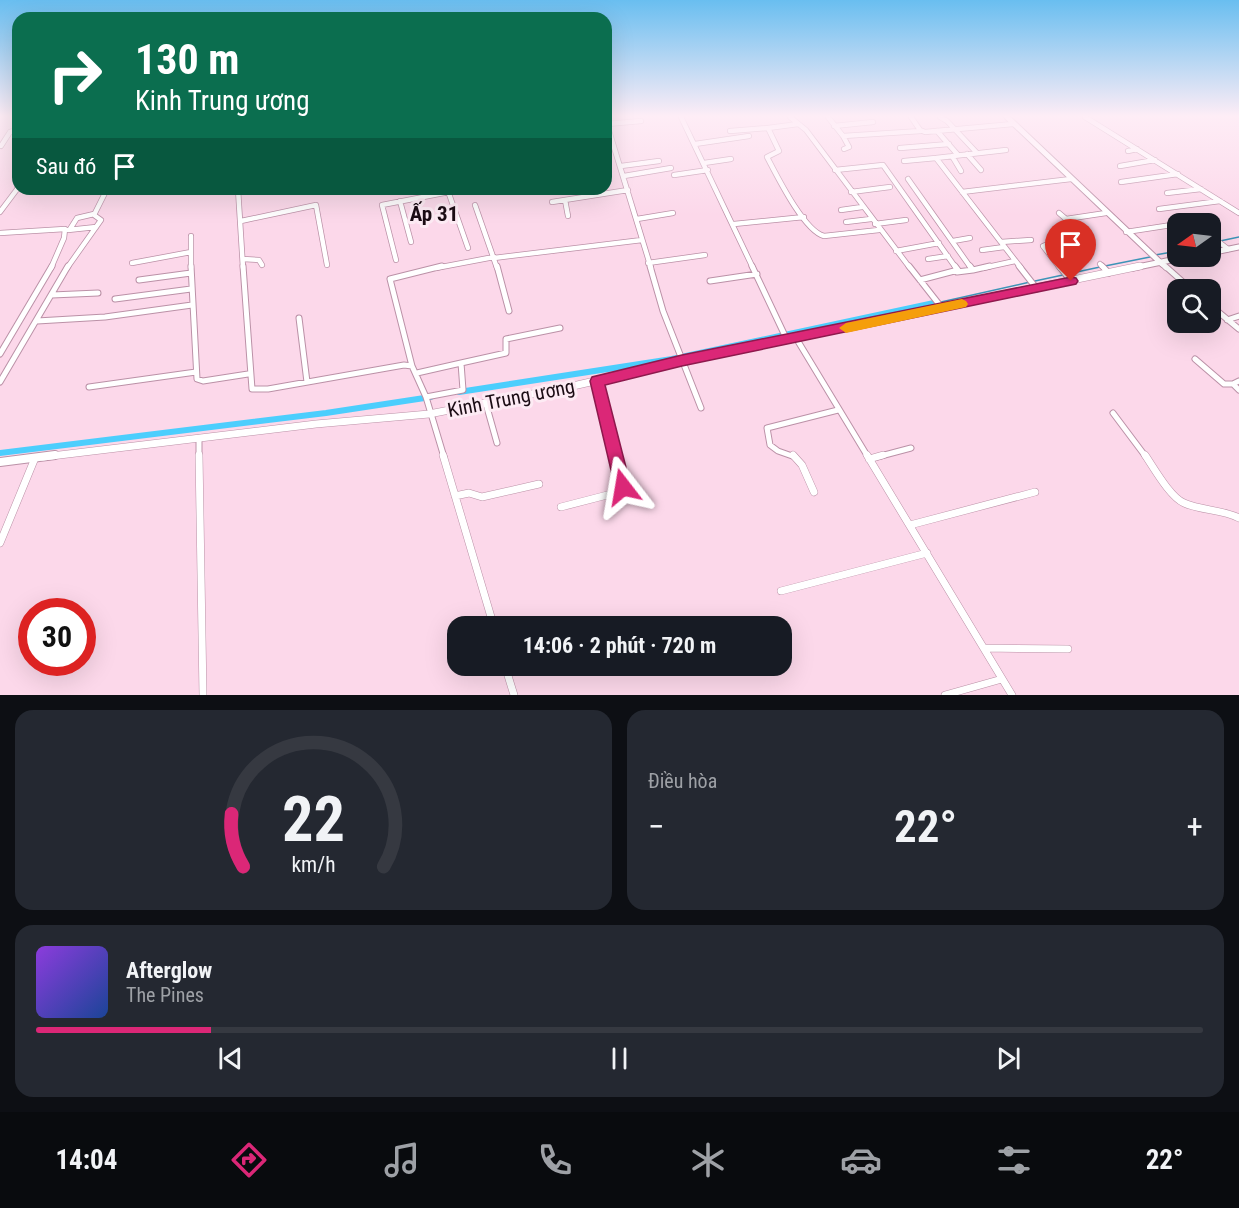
<!DOCTYPE html>
<html lang="vi">
<head>
<meta charset="utf-8">
<style>
	body { margin:0; font-family:"Roboto Condensed",sans-serif; background:#242831; color:#f1f3f6; height:100vh; display:flex; flex-direction:column; font-size:22px; white-space:nowrap }
	* { box-sizing:border-box; margin:0 }
	p { font-size:20px; color:#9ea1a6 }
	.icon { flex:none; width:33px; height:33px; fill:none; stroke:currentColor; stroke-width:2; stroke-linecap:round; stroke-linejoin:round }
	.map { position:relative; height:695px; overflow:hidden }
	.details { display:flex; flex-direction:column; gap:15px; padding:15px; background:#0d0f14; flex:1 }
	.details>* { flex:none }
	.guide { position:absolute; left:12px; top:12px; width:600px; height:183px; border-radius:18px; box-shadow:0 6px 24px #0002; background:#0b6e4f; color:#fff; overflow:hidden }
	.needle { width:39px; rotate:256deg }
	.buttons { position:absolute; left:1167px; top:213px; display:grid; gap:12px }
	.buttons a { display:grid; place-items:center; width:54px; height:54px; border-radius:12px; background:#171b24; box-shadow:0 6px 24px #0002; font-size:30px }
	.speed { position:absolute; left:18px; top:598px; display:flex; gap:12px; font-size:30px; font-weight:700; text-align:center }
	.speed>* { display:grid; place-content:center; width:78px; height:78px; border-radius:50%; background:#171b24; box-shadow:0 6px 24px #0002; line-height:1 }
	.speed .limit { border:9px solid #d22; background:#fff; color:#111 }
	.pin { position:absolute; display:grid; place-items:center; width:51px; height:51px; color:#fff; margin:-62px -26px; border-radius:50% 50% 50% 0; rotate:-45deg; box-shadow:0 0 6px #0007 }
	.pin .icon { rotate:45deg }
	.me { position:absolute; width:66px; margin:-33px; rotate:346deg; stroke-linejoin:round; filter:drop-shadow(0 0 4px #0008) }
	.turn { display:flex; align-items:center; gap:21px; height:126px; padding:0 24px; font-size:27px }
	.turn .icon { width:78px; height:78px; stroke-width:2.5 }
	.turn b { display:block; font-size:42px; line-height:51px }
	.then { display:flex; align-items:center; height:57px; padding:0 24px; background:#0003; gap:12px; font-size:22px }
	.big { font-size:45px; font-weight:700; line-height:1.1 }
	.details .card { flex:1; display:flex; flex-direction:column; justify-content:center; gap:9px; min-width:0; padding:0 21px; border-radius:18px; background:#242831 }
	.details .dial { align-items:center; gap:0 }
	.dial svg { height:156px; overflow:visible; fill:none; stroke:#363941; stroke-width:7; stroke-linecap:round; text-anchor:middle }
	.dial text { fill:#f1f3f6; stroke:none }
	.song { display:flex; align-items:center; gap:18px }
	.cover { width:72px; height:72px; border-radius:9px; background:linear-gradient(135deg,hsl(270 70% 55%),hsl(220 70% 35%)) }
	.played { height:6px; border-radius:3px; background:linear-gradient(90deg,#db2777 15%,#363941 15%) }
	.keys { display:flex; justify-content:space-around; direction:ltr }
	.heat { display:flex; justify-content:space-between; align-items:center; font-size:33px; direction:ltr }
	.details .tiles { flex:1; display:grid; gap:15px; grid-template-columns:1fr 1fr }
	.card:last-child { grid-column:span 2 }
	.trip { position:absolute; left:447px; top:616px; width:345px; height:60px; border-radius:18px; background:#171b24; box-shadow:0 6px 24px #0002; font-weight:700; line-height:60px; text-align:center }
	.tabs { display:flex; height:96px; justify-content:space-around; align-items:center; background:#090b0e; color:#9ea1a6 }
	.tabs .icon { width:42px; height:42px }
	.tabs .active { color:#db2777 }
	.tabs b { font-size:27px; color:#f1f3f6 }
	.map>svg:first-child { display:block }
	.lines { fill:none; stroke-linecap:round; stroke-linejoin:round }
	.stream { stroke:#3d94b7; stroke-width:1.5 }
	.canal { stroke:#4ccefd; stroke-width:6 }
	.minor-far2-casing { stroke:#bb91a7; stroke-width:6 }
	.minor-far1-casing { stroke:#bb91a7; stroke-width:7 }
	.minor-casing { stroke:#bb91a7; stroke-width:8 }
	.tertiary-far2-casing { stroke:#bb91a7; stroke-width:7 }
	.tertiary-far1-casing { stroke:#bb91a7; stroke-width:8 }
	.tertiary-casing { stroke:#bb91a7; stroke-width:10 }
	.minor-far2 { stroke:#fff; stroke-width:4.5 }
	.minor-far1 { stroke:#fff; stroke-width:5 }
	.minor { stroke:#fff; stroke-width:7 }
	.tertiary-far2 { stroke:#fff; stroke-width:5 }
	.tertiary-far1 { stroke:#fff; stroke-width:7 }
	.tertiary { stroke:#fff; stroke-width:8 }
	.route { fill:#db2777; stroke:#8e194d; stroke-width:1.5 }
	.slow { fill:#f59e0b }
	.labels { text-anchor:middle; stroke-width:6; stroke-linejoin:round; paint-order:stroke }
	.street-label { font-size:20px; fill:#1b0c14; stroke:#fdebf4 }
	.neighbourhood-label { font-size:21px; font-weight:bold; fill:#1b0c14; stroke:#fdebf4 }
</style>
</head>
<body>
<div class="map">
<svg width="1239" height="695" viewBox="0 0 1239 695">
	<rect width="100%" height="100%" fill="#fcd8ea"/>
	<g class="lines">
		<path class="stream" d="M1220,241L1239,237
			M1155,255L1178,251
			M1105,266L1150,257
			M1035,281L1100,267
			M941,302L1030,282"/>
		<path class="canal" d="M459,392L672,359L934,303
			M0,453L326,413L431,397"/>
		<g class="minor-far2-casing">
			<path id="minor-far2" d="M681,117L753,268
				M790,117L806,130L910,268
				M828,117L843,136L921,131
				M911,117L920,130L925,132L1013,124
				M940,117L947,121L977,153
				M1085,117L1239,213
				M606,121L651,268
				M607,124L641,121
				M798,124L768,128L779,151L767,157C777,176 804,231 824,236L879,230
				M834,126L873,122
				M730,131L768,128
				M937,131L958,155
				M843,136L849,147L844,149
				M695,144L749,136
				M1,146L10,132L18,130
				M900,148L949,144
				M1128,151L1137,149
				M967,154L981,170
				M952,156L961,171
				M936,158L1006,150
				M904,161L936,158L1021,268
				M704,163L731,159
				M621,166L659,161
				M1120,166L1155,160
				M835,170L883,165L956,268
				M674,175L708,170
				M624,176L671,168
				M908,179L971,268
				M1121,182L1178,174
				M17,189H45
				M95,189H107
				M238,189L243,268
				M448,191L468,248
				M851,192L890,187
				M962,192L1071,179
				M1167,193L1201,189
				M565,200L568,216
				M400,201L411,242
				M552,202L628,190
				M475,205L497,268
				M1159,209L1220,201
				M841,210L862,207
				M0,212L18,188
				M1059,213L1066,219L1106,213
				M637,219L673,213
				M241,221L316,205L327,265
				M846,222L871,219
				M734,224L804,217
				M875,224L906,220
				M1181,224H1195
				M70,229L77,218L94,214
				M68,230L96,227
				M1126,232L1178,224
				M0,233L65,229L64,238L51,268
				M1210,235L1228,249
				M191,236V268
				M953,241L970,238
				M1001,242L1031,240
				M1048,244L1043,246L1060,268
				M982,250L1004,247
				M896,251L939,243
				M494,258L642,240
				M243,259L259,260L262,265
				M928,259L948,256
				M396,260L382,205L449,192
				M132,263L191,252
				M648,263L705,255
				M1100,264L1104,268
				M1162,264L1166,268
				M67,268L101,220L94,215L107,189
				M436,268L494,257
				M983,268L1015,261"/>
		</g>
		<g class="minor-far1-casing">
			<path id="minor-far1" d="M191,266L197,379L203,381L248,374
				M243,266L252,389H268L404,365L412,366L426,397L444,457
				M497,266L509,311
				M650,266L663,311L701,408
				M752,266L787,340
				M909,266L942,308
				M1019,266L1037,289
				M1059,266L1071,281
				M1102,266L1109,273
				M1165,266L1192,290
				M973,270L990,266
				M957,272L973,270L970,266
				M139,280L191,273
				M920,280L958,270L955,266
				M710,281L757,274
				M52,295L98,293
				M115,299L191,289
				M1210,305L1239,329
				M299,318L307,382
				M1227,320L1239,316
				M37,321L105,317L192,305
				M796,338L868,457
				M0,354L52,266
				M1195,359L1224,384H1233
				M412,366L390,279L442,266
				M417,373L461,363
				M597,381L616,457
				M1239,381L1233,384L1239,390
				M0,382L68,266
				M89,387L196,372
				M426,397L463,390L461,363L506,353V339L560,328
				M486,404L497,443
				M1113,413L1146,457
				M199,438V457
				M795,457L778,451L770,445L767,428L838,410
				M877,457L911,448"/>
		</g>
		<g class="minor-casing">
			<path id="minor" d="M199,455L203,695
				M443,455L494,627
				M793,455L802,465L814,492
				M867,455L1012,695
				M1145,455C1154,468 1170,497 1184,503C1202,511 1221,509 1239,518
				M869,459L883,455
				M455,496L469,493L482,497L539,484
				M561,507L615,493L623,487L615,455
				M910,525L1035,492
				M0,543L35,458
				M781,591L927,553
				M984,648L1068,649
				M505,666L514,695
				M945,695L1002,679"/>
		</g>
		<g class="tertiary-far2-casing">
			<path id="tertiary-far2" d="M1007,117L1162,264
				M1210,253L1239,247
				M1133,268L1190,256"/>
		</g>
		<g class="tertiary-far1-casing">
			<path id="tertiary-far1" d="M43,457L316,424L429,414L573,386L682,361L1140,266"/>
		</g>
		<g class="tertiary-casing">
			<path id="tertiary" d="M0,462L55,455"/>
		</g>
		<use href="#minor-far2" class="minor-far2"/>
		<use href="#minor-far1" class="minor-far1"/>
		<use href="#minor" class="minor"/>
		<use href="#tertiary-far2" class="tertiary-far2"/>
		<use href="#tertiary-far1" class="tertiary-far1"/>
		<use href="#tertiary" class="tertiary"/>
	</g>
	<linearGradient id="sky" x2="0" y2="1"><stop stop-color="#69bef0"/><stop offset="0.54" stop-color="#feedf6"/><stop offset="1" stop-color="#feedf6" stop-opacity="0"/></linearGradient>
	<rect width="1239" height="215" fill="url(#sky)"/>
	<path class="route" d="M1071,277L1076,278L1078,281L1076,284L682,366L605,385L631,487L628,492L623,494L617,492L615,487L590,381L592,377L682,355Z"/>
	<path class="slow" d="M962,299L966,301L968,304L966,307L846,333L839,328L846,323Z"/>
	<g class="labels">
		<g class="street-label">
			<text transform="translate(511 398) rotate(-11)" y="7">Kinh Trung ương</text>
		</g>
		<g class="neighbourhood-label">
			<text x="434" y="221">Ấp 31</text>
		</g>
	</g>
</svg>
<div class="buttons">
<a><svg class="needle" viewBox="-14 -14 28 28"><path d="M0-13l5 13h-10z" fill="#e53935"/><path d="M0 13l5-13h-10z" fill="#9ea1a6"/></svg></a>
<a><svg class="icon" aria-label="search" viewBox="0 0 24 24"><circle cx="10" cy="10" r="6"/><path d="M15 15l6 6"/></svg></a>
</div>
<div class="speed"><div class="limit">30</div></div>
<div class="pin" style="left:1071px;top:281px;background:#d93025"><svg class="icon" aria-label="arrive" viewBox="0 0 24 24"><path d="M6 21V4h12l-3 4 3 4H6"/></svg></div>
<svg class="me" style="left:623px;top:487px" viewBox="-20 -20 40 40"><path d="M0-17L14 15 0 8-14 15z" fill="#db2777" stroke="#fff" stroke-width="4"/></svg>
<div class="trip">14:06 · 2 phút · 720 m</div>
<div class="guide">
<div class="turn"><svg class="icon" aria-label="right" viewBox="0 0 24 24"><path d="M7 20v-9h11M14 6l5 5-5 5"/></svg><div><b>130 m</b>Kinh Trung ương</div></div>
<div class="then">Sau đó<svg class="icon" aria-label="arrive" viewBox="0 0 24 24"><path d="M6 21V4h12l-3 4 3 4H6"/></svg></div>
</div>
</div>
<section class="details">
<div class="tiles">
<div class="card dial"><svg viewBox="0 0 100 80">
<path d="M14 69A42 42 0 1 1 86 69"/>
<path d="M14 69A42 42 0 0 1 8 42" stroke="#db2777"/>
<text x="50" y="56" font-size="32" font-weight="700">22</text>
<text x="50" y="72" font-size="11">km/h</text>
</svg></div>
<div class="card"><p>Điều hòa</p>
<div class="heat"><a>−</a><b class="big">22°</b><a>+</a></div>
</div>
<div class="card">
<div class="song"><i class="cover"></i><div><b>Afterglow</b><p>The Pines</p></div></div>
<div class="played"></div>
<div class="keys"><svg class="icon" aria-label="previous" viewBox="0 0 24 24"><path d="M18 5L8 12l10 7zM5 5v14"/></svg><svg class="icon" aria-label="pause" viewBox="0 0 24 24"><path d="M8 5v14M16 5v14"/></svg><svg class="icon" aria-label="next" viewBox="0 0 24 24"><path d="M6 5l10 7-10 7zM19 5v14"/></svg></div>
</div>
</div>
</section>
<nav class="tabs">
<b>14:04</b>
<svg class="icon active" aria-label="directions" viewBox="0 0 24 24"><path d="M12 3l9 9-9 9-9-9zM9 14v-3h6M13 9l2 2-2 2"/></svg>
<svg class="icon" aria-label="music" viewBox="0 0 24 24"><path d="M9 18V5l10-2v13"/><circle cx="6" cy="18" r="3"/><circle cx="16" cy="16" r="3"/></svg>
<svg class="icon" aria-label="phone" viewBox="0 0 24 24"><path d="M5 4h4l2 5-3 2q2 4 5 5l2-3 5 2v4C11 20 4 13 5 4z"/></svg>
<svg class="icon" aria-label="climate" viewBox="0 0 24 24"><path d="M12 3v18M4 7l16 10M4 17L20 7"/></svg>
<svg class="icon" aria-label="car" viewBox="0 0 24 24"><path d="M5 17H2v-5l4-1 3-4h7l3 4 3 1v5h-3M9 17h6M6 11h13"/><circle cx="7" cy="17" r="2"/><circle cx="17" cy="17" r="2"/></svg>
<svg class="icon" aria-label="filters" viewBox="0 0 24 24"><path d="M4 7h16M4 17h16"/><circle cx="9" cy="7" r="2"/><circle cx="15" cy="17" r="2"/></svg>
<b>22°</b>
</nav>
</body>
</html>
